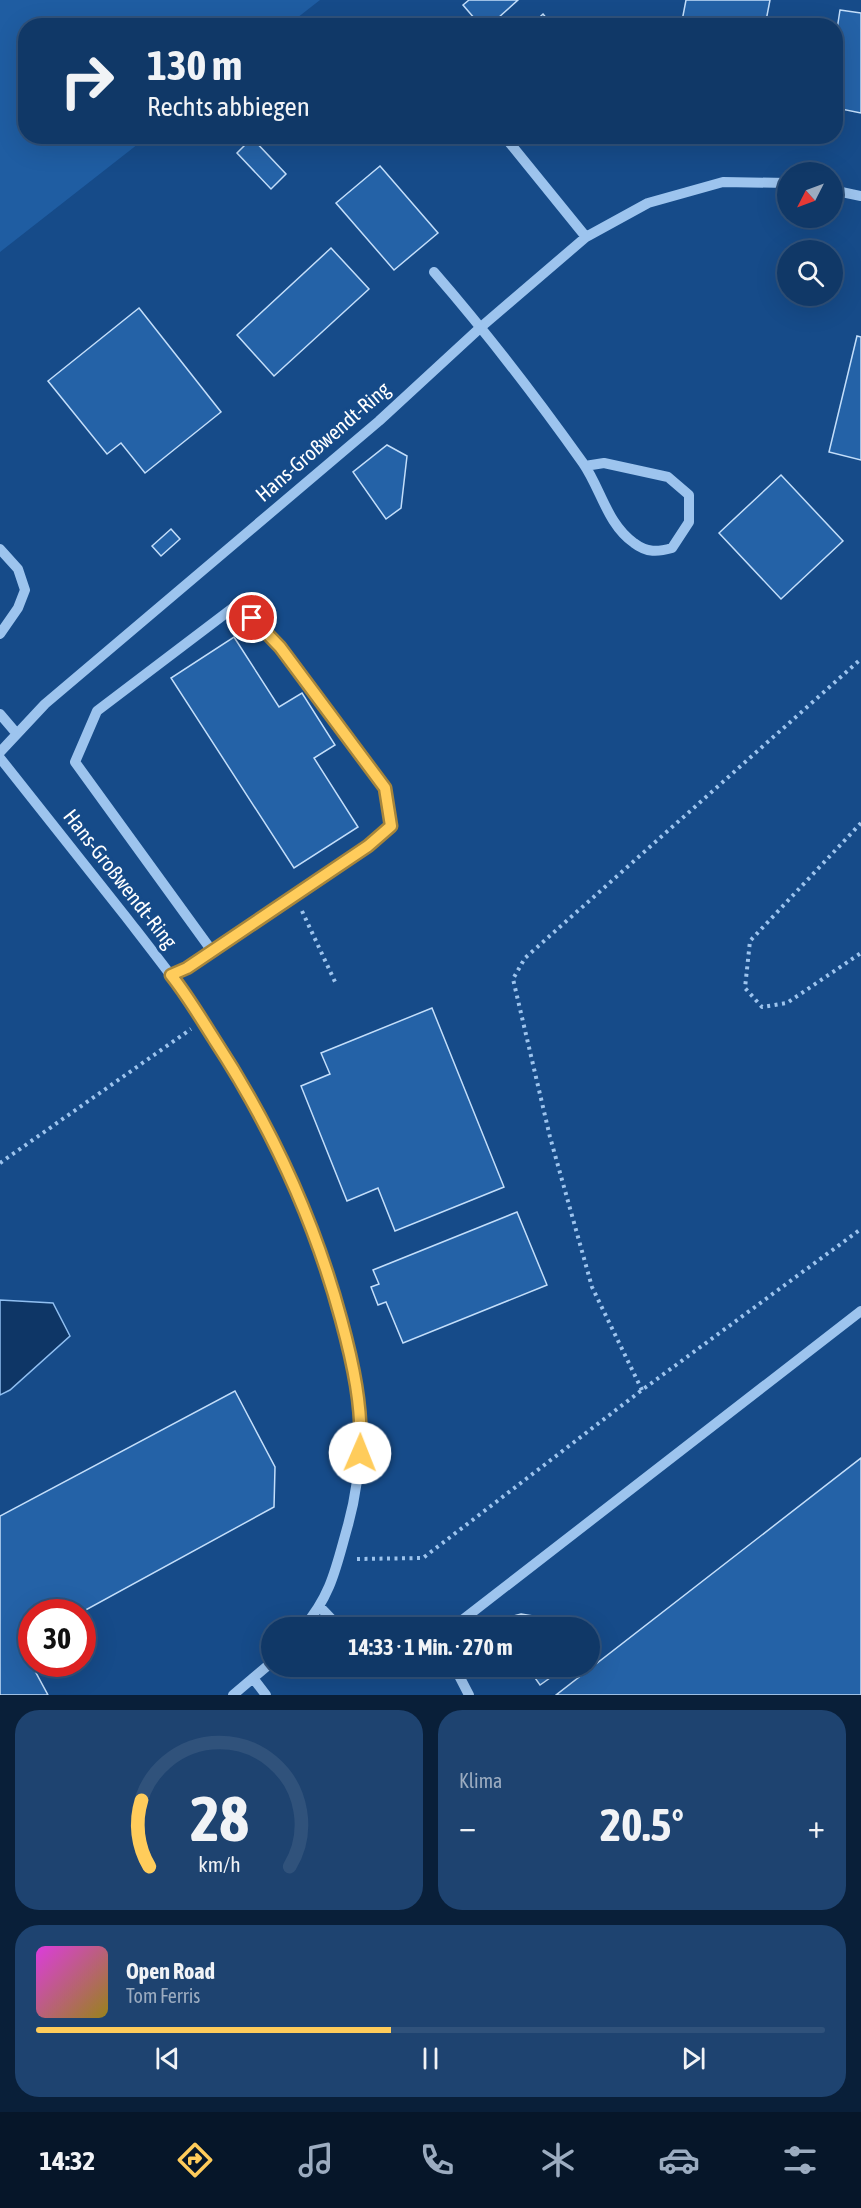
<!DOCTYPE html>
<html lang="de">
<head>
<meta charset="utf-8">
<style>
	body { margin:0; font-family:"Asap Condensed",sans-serif; background:#1e4370; color:#f1f3f6; height:100vh; display:flex; flex-direction:column; font-size:22px; white-space:nowrap }
	* { box-sizing:border-box; margin:0 }
	p { font-size:20px; color:#9cacc0 }
	.icon { flex:none; width:33px; height:33px; fill:none; stroke:currentColor; stroke-width:2; stroke-linecap:round; stroke-linejoin:round }
	.map { position:relative; height:1695px; overflow:hidden }
	.drawer { display:flex; flex-direction:column; gap:15px; padding:15px; background:#091f39; flex:1 }
	.drawer>* { flex:none }
	.top-card { position:absolute; left:18px; top:18px; width:825px; height:126px; border-radius:24px; box-shadow:0 6px 24px #0002,0 0 0 2px #30527b; background:#103867; color:#f1f3f6; overflow:hidden }
	.needle { width:39px; rotate:228deg }
	.fabs { position:absolute; left:777px; top:162px; display:grid; gap:12px }
	.fabs a { display:grid; place-items:center; width:66px; height:66px; border-radius:50%; background:#103867; box-shadow:0 6px 24px #0002,0 0 0 2px #30527b; font-size:30px }
	.speed { position:absolute; left:18px; top:1599px; display:flex; gap:12px; font-size:30px; font-weight:700; text-align:center }
	.speed>* { display:grid; place-content:center; width:78px; height:78px; border-radius:50%; background:#103867; box-shadow:0 6px 24px #0002,0 0 0 2px #30527b; line-height:1 }
	.speed .limit { border:9px solid #d22; background:#fff; color:#111 }
	.pin { position:absolute; display:grid; place-items:center; width:51px; height:51px; color:#fff; margin:-26px; border:3px solid #fff; border-radius:50%; box-shadow:0 2px 6px #0007 }
	.me { position:absolute; width:66px; margin:-33px; rotate:1deg; stroke-linejoin:round; filter:drop-shadow(0 0 4px #0008) }
	.turn { display:flex; align-items:center; gap:21px; height:126px; padding:0 30px; font-size:27px }
	.turn .icon { width:78px; height:78px; stroke-width:2.5 }
	.turn b { display:block; font-size:42px; line-height:51px }
	.big { font-size:45px; font-weight:700; line-height:1.1 }
	.drawer .card { flex:1; display:flex; flex-direction:column; justify-content:center; gap:9px; min-width:0; padding:0 21px; border-radius:24px; background:#1e4370 }
	.drawer .dial { align-items:center; gap:0 }
	.dial svg { height:156px; overflow:visible; fill:none; stroke:#30527b; stroke-width:7; stroke-linecap:round; text-anchor:middle }
	.dial text { fill:#f1f3f6; stroke:none }
	.song { display:flex; align-items:center; gap:18px }
	.cover { width:72px; height:72px; border-radius:9px; background:linear-gradient(135deg,hsl(300 70% 55%),hsl(50 70% 35%)) }
	.played { height:6px; border-radius:3px; background:linear-gradient(90deg,#ffcc5b 45%,#30527b 45%) }
	.keys { display:flex; justify-content:space-around; direction:ltr }
	.heat { display:flex; justify-content:space-between; align-items:center; font-size:33px; direction:ltr }
	.drawer .tiles { flex:1; display:grid; gap:15px; grid-template-columns:1fr 1fr }
	.card:last-child { grid-column:span 2 }
	.trip { position:absolute; left:261px; top:1617px; width:339px; height:60px; border-radius:30px; background:#103867; box-shadow:0 6px 24px #0002,0 0 0 2px #30527b; font-weight:700; line-height:60px; text-align:center }
	.menu { display:flex; height:96px; justify-content:space-around; align-items:center; background:#061629; color:#9cacc0 }
	.menu .icon { width:42px; height:42px }
	.menu .on { color:#ffcc5b }
	.menu b { font-size:27px; color:#f1f3f6 }
	.map>svg:first-child { display:block }
	.green { fill:#1f5da2 }
	.water { fill:#0e3666; stroke:#90bff1; stroke-width:1.5 }
	.building { fill:#2462a7; stroke:#c3defa; stroke-width:1.5 }
	.lines { fill:none; stroke-linecap:round; stroke-linejoin:round }
	.path { stroke:#9dc4ee; stroke-width:4; stroke-dasharray:3 4.5; stroke-linecap:butt }
	.minor { stroke:#9dc4ee; stroke-width:10 }
	.route-casing { stroke:#a6853b; stroke-width:15 }
	.route { stroke:#ffcc5b; stroke-width:10 }
	.labels { text-anchor:middle; stroke-width:6; stroke-linejoin:round; paint-order:stroke }
	.street-label { font-size:21px; fill:#fff; stroke:#164b89 }
</style>
</head>
<body>
<div class="map">
<svg width="861" height="1695" viewBox="0 0 861 1695">
	<rect width="100%" height="100%" fill="#164b89"/>
	<path class="green" d="M0,0H320L288,25L26,26V136L147,137L0,252Z"/>
	<path class="water" d="M0,1300L53,1303L70,1336L10,1390L0,1395Z"/>
	<path class="building" d="M469,0H518L489,26H481L463,5Z
		M686,0H770L765,26H681Z
		M840,10L861,13V113L836,108V36Z
		M543,14L553,26H530Z
		M252,138L286,174L271,189L237,153Z
		M380,166L438,233L394,270L336,203Z
		M331,248L369,289L274,376L237,335Z
		M139,308L221,412L145,473L121,443L107,454L48,381Z
		M857,336L861,337V460L829,452Z
		M387,445L407,456L401,508L386,519L353,472Z
		M781,475L843,541L781,599L719,533Z
		M171,529L180,539L161,556L152,546Z
		M234,637L279,707L302,693L335,745L314,758L358,827L294,868L171,678Z
		M432,1008L504,1187L395,1231L378,1188L347,1201L301,1086L330,1074L321,1053Z
		M517,1212L547,1285L403,1343L386,1302L378,1305L371,1287L379,1284L373,1270Z
		M235,1391L275,1467L274,1507L82,1612H32V1664H45L34,1669L48,1695H0V1516Z
		M861,1458V1695H556Z
		M521,1614L533,1616L544,1628H501L510,1617Z
		M531,1666H563L564,1668L540,1685L528,1668Z"/>
	<g class="lines">
		<path class="path" d="M861,823L750,941L745,988L762,1007L787,1003L861,953
			M302,911L336,984
			M0,1163L191,1029
			M642,1390L592,1287L550,1137L513,979L525,958L861,659
			M357,1559L423,1558L642,1390L861,1229"/>
		<path class="minor" d="M504,136L586,237
			M832,190L861,196
			M434,272C487,333 536,397 583,463C601,489 607,524 634,543C647,553 658,552 672,548L689,522V495L668,477L604,463L585,466
			M0,549L18,569L25,590L18,608L0,634
			M0,714L17,734
			M0,752L45,704L379,421L481,327L586,237L648,203L723,182L788,183
			M0,758C42,811 84,864 126,917C167,970 210,1024 243,1083C284,1154 317,1231 339,1311C359,1385 369,1449 348,1525C336,1567 332,1594 303,1628
			M171,975L187,967L368,846L391,826L385,788L281,647L238,604L97,711L75,762L212,951
			M320,1607L340,1628
			M452,1628L861,1311
			M376,1666L377,1667
			M454,1666L469,1695
			M253,1678L266,1695
			M233,1695L272,1662"/>
	</g>
	<g class="lines">
		<g class="route-casing">
			<path id="route" d="M252,618L280,647L385,788L391,826L368,846L187,968L171,975C187,995 200,1017 214,1039C271,1126 314,1219 341,1319C353,1363 363,1408 360,1453"/>
		</g>
		<use href="#route" class="route"/>
	</g>
	<g class="labels">
		<g class="street-label">
			<text transform="translate(323 442) rotate(-41)" y="7">Hans-Großwendt-Ring</text>
			<text transform="translate(120 879) rotate(52)" y="7">Hans-Großwendt-Ring</text>
		</g>
	</g>
</svg>
<div class="fabs">
<a><svg class="needle" viewBox="-14 -14 28 28"><path d="M0-13l5 13h-10z" fill="#e53935"/><path d="M0 13l5-13h-10z" fill="#9cacc0"/></svg></a>
<a><svg class="icon" aria-label="search" viewBox="0 0 24 24"><circle cx="10" cy="10" r="6"/><path d="M15 15l6 6"/></svg></a>
</div>
<div class="speed"><div class="limit">30</div></div>
<div class="pin" style="left:252px;top:618px;background:#d93025"><svg class="icon" aria-label="arrive" viewBox="0 0 24 24"><path d="M6 21V4h12l-3 4 3 4H6"/></svg></div>
<svg class="me" style="left:360px;top:1453px" viewBox="-20 -20 40 40"><circle r="19" fill="#fff"/><path d="M0-13L10 11 0 6-10 11z" fill="#ffcc5b"/></svg>
<div class="trip">14:33 · 1 Min. · 270 m</div>
<div class="top-card">
<div class="turn"><svg class="icon" aria-label="right" viewBox="0 0 24 24"><path d="M7 20v-9h11M14 6l5 5-5 5"/></svg><div><b>130 m</b>Rechts abbiegen</div></div>
</div>
</div>
<section class="drawer">
<div class="tiles">
<div class="card dial"><svg viewBox="0 0 100 80">
<path d="M14 69A42 42 0 1 1 86 69"/>
<path d="M14 69A42 42 0 0 1 10 35" stroke="#ffcc5b"/>
<text x="50" y="56" font-size="32" font-weight="700">28</text>
<text x="50" y="72" font-size="11">km/h</text>
</svg></div>
<div class="card"><p>Klima</p>
<div class="heat"><a>−</a><b class="big">20.5°</b><a>+</a></div>
</div>
<div class="card">
<div class="song"><i class="cover"></i><div><b>Open Road</b><p>Tom Ferris</p></div></div>
<div class="played"></div>
<div class="keys"><svg class="icon" aria-label="previous" viewBox="0 0 24 24"><path d="M18 5L8 12l10 7zM5 5v14"/></svg><svg class="icon" aria-label="pause" viewBox="0 0 24 24"><path d="M8 5v14M16 5v14"/></svg><svg class="icon" aria-label="next" viewBox="0 0 24 24"><path d="M6 5l10 7-10 7zM19 5v14"/></svg></div>
</div>
</div>
</section>
<nav class="menu">
<b>14:32</b>
<svg class="icon on" aria-label="directions" viewBox="0 0 24 24"><path d="M12 3l9 9-9 9-9-9zM9 14v-3h6M13 9l2 2-2 2"/></svg>
<svg class="icon" aria-label="music" viewBox="0 0 24 24"><path d="M9 18V5l10-2v13"/><circle cx="6" cy="18" r="3"/><circle cx="16" cy="16" r="3"/></svg>
<svg class="icon" aria-label="phone" viewBox="0 0 24 24"><path d="M5 4h4l2 5-3 2q2 4 5 5l2-3 5 2v4C11 20 4 13 5 4z"/></svg>
<svg class="icon" aria-label="climate" viewBox="0 0 24 24"><path d="M12 3v18M4 7l16 10M4 17L20 7"/></svg>
<svg class="icon" aria-label="car" viewBox="0 0 24 24"><path d="M5 17H2v-5l4-1 3-4h7l3 4 3 1v5h-3M9 17h6M6 11h13"/><circle cx="7" cy="17" r="2"/><circle cx="17" cy="17" r="2"/></svg>
<svg class="icon" aria-label="filters" viewBox="0 0 24 24"><path d="M4 7h16M4 17h16"/><circle cx="9" cy="7" r="2"/><circle cx="15" cy="17" r="2"/></svg>
</nav>
</body>
</html>
